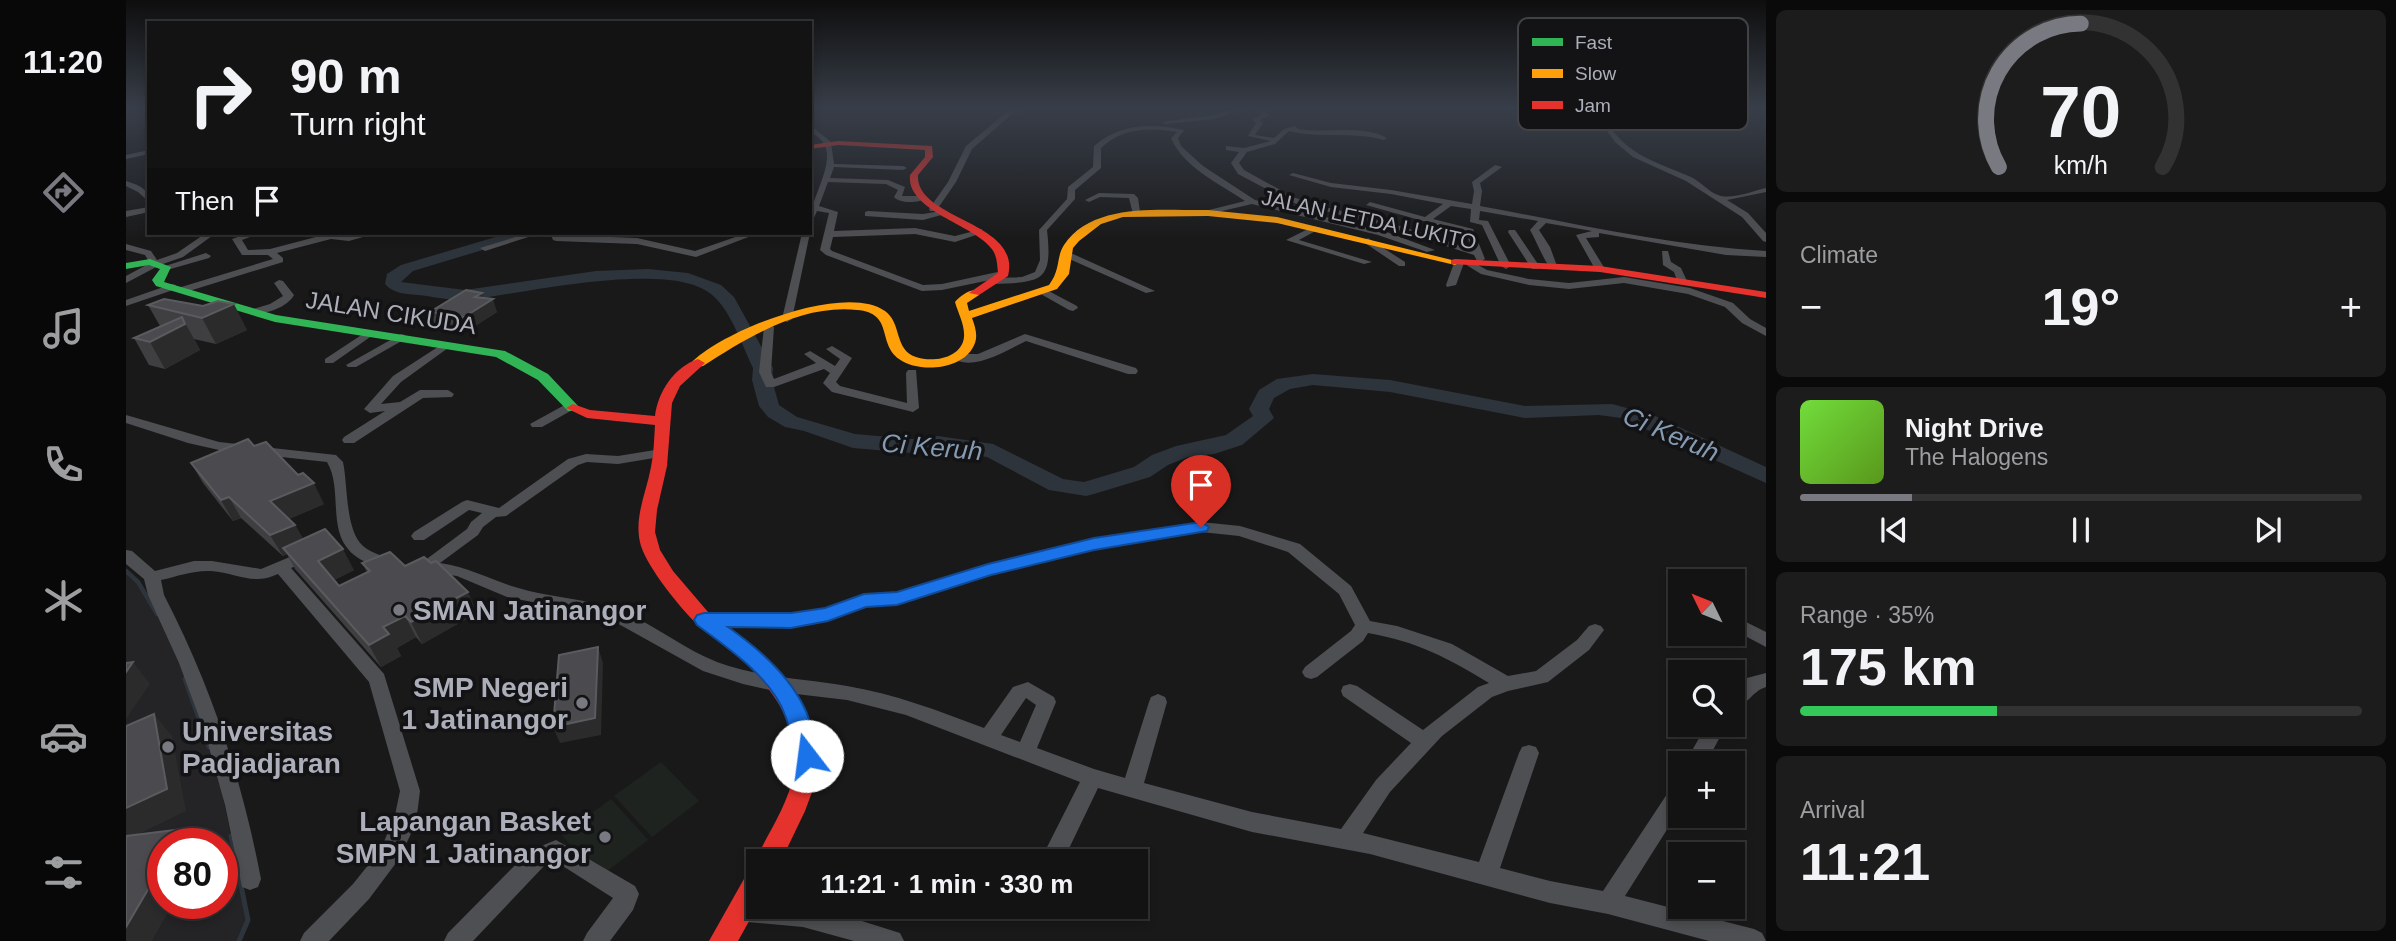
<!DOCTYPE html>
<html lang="en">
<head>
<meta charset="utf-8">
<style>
	body { margin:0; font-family:Helvetica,sans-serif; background:#1c1c1c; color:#f1f3f6; height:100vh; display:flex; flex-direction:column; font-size:26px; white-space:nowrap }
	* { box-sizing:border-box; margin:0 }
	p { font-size:23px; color:#9d9ea0 }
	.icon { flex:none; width:38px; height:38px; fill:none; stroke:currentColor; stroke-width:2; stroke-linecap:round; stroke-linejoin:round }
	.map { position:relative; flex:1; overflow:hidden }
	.sheet { display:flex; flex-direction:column; gap:10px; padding:10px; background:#0a0a0a; width:630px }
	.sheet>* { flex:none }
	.top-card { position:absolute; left:21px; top:21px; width:665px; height:214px; border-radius:0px; box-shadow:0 4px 10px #0003,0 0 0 2px #323233; background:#131313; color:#f1f3f6; overflow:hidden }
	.needle { width:46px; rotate:313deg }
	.tools { position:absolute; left:1542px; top:569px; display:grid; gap:14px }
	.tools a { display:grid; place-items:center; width:77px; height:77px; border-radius:0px; background:#131313; box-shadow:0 4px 10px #0003,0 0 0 2px #323233; font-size:35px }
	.speed { position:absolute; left:21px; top:828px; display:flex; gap:14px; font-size:35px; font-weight:700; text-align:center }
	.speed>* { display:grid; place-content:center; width:91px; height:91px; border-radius:50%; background:#131313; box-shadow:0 4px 10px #0003,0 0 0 2px #323233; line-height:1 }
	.speed .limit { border:10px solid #d22; background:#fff; color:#111 }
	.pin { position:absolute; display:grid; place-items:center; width:60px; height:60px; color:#fff; margin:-72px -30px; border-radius:50% 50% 50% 0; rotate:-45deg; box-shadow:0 0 7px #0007 }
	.pin .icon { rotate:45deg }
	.me { position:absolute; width:77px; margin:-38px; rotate:345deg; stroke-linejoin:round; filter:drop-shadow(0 0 5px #0008) }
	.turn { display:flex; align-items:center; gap:24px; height:147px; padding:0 28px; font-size:32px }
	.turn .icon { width:91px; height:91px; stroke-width:2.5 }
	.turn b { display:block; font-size:49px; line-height:60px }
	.then { display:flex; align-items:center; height:66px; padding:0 28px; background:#0003; gap:14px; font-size:26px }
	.big { font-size:52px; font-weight:800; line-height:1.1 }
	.sheet .widget { flex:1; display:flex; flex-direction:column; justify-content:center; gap:10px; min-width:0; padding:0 24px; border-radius:10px; background:#1c1c1c }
	.sheet .dial { align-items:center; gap:0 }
	.dial svg { height:182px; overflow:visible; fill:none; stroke:#323233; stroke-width:7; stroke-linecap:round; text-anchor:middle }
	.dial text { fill:#f1f3f6; stroke:none }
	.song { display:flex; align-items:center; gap:21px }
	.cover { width:84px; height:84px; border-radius:10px; background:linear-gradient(135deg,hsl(100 70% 55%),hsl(90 70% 35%)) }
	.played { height:7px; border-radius:4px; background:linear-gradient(90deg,#797a81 20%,#323233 20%) }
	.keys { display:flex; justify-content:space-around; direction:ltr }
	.heat { display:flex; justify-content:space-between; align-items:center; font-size:38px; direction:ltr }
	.charge { height:10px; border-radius:5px; background:linear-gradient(90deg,#34c759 35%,#323233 0) }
	.trip { position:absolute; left:620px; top:849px; width:402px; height:70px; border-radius:0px; background:#131313; box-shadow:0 4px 10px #0003,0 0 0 2px #323233; font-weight:800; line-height:70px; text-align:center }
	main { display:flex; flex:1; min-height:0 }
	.dock { display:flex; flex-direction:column; width:126px; justify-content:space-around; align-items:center; background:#080808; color:#9d9ea0 }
	.dock .icon { width:49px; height:49px }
	.dock .current { color:#797a81 }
	.dock b { font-size:32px; color:#f1f3f6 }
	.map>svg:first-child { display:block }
	.built { fill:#242326; fill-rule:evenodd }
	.green { fill:#1e231f }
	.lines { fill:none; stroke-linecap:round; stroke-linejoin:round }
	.stream-far1 { stroke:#2d343b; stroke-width:4.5 }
	.stream { stroke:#2d343b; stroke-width:5 }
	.river { fill:#2d343b; fill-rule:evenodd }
	.street { fill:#4e4f52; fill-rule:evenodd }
	.fast { fill:#30b455; fill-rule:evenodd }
	.slow { fill:#ff9f0a; fill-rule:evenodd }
	.jam { fill:#e5322d; fill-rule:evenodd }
	.wall { fill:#3f3f42 }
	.shaded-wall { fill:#2b2b2c }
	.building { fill:#4b4b4f; stroke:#5a5b5f; stroke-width:2 }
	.route { fill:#1a73e8; stroke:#114b97; stroke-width:2 }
	.poi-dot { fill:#797a81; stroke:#131315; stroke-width:2.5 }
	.labels { text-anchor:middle; stroke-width:7; stroke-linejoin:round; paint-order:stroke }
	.far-street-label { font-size:21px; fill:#acafb9; stroke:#131315 }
	.street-label { font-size:24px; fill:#acafb9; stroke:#131315 }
	.water-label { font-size:26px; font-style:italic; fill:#859bb2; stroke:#131315 }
	.near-poi-label { font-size:28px; font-weight:bold; fill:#acafb9; stroke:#131315; text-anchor:start }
	.key { fill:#131315; stroke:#414246; stroke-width:2 }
	.key-label { font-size:19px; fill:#acafb9 }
</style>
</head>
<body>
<main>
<nav class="dock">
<b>11:20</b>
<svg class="icon current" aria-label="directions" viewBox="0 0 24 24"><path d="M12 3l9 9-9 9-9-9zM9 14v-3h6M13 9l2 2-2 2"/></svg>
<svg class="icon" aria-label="music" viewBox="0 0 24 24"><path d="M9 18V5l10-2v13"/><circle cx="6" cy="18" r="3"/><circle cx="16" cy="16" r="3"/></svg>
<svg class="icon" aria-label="phone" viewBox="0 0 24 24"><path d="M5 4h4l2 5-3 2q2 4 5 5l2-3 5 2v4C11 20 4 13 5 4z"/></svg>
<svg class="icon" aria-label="climate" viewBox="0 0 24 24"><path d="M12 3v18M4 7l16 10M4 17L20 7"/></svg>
<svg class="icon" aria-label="car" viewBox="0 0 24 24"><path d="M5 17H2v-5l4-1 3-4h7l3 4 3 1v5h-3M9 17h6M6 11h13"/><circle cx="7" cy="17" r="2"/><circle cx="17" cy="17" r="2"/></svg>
<svg class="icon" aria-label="filters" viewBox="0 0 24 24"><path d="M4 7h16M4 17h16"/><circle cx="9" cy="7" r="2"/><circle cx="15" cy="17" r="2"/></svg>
</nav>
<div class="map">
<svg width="1640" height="941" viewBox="0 0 1640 941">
	<rect width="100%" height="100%" fill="#191919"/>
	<path class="built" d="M0,571L12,582L47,642L91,768L122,920L113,941H0ZM37,844H96V903H37Z"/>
	<path class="green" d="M535,762L573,801L526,837L488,796Z
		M485,799L522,840L472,878L436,835Z"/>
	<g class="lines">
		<path class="stream-far1" d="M0,571L12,582L31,614"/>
		<path class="stream" d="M59,679L83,747
			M105,836L122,920L113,941"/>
		<path class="river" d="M383,233H405L403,236L287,271L275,282L339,290L470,271L522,269L562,273L595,285L608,297L647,368L646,380L653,405L671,417L729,434L786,439L812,436L867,444L937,479L958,482L1008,467L1026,455L1050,446L1100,435L1127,416L1123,409L1133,390L1151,379L1187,374L1264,380L1399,406L1486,404L1527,415L1640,467V483L1495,418L1473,415L1399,418L1264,392L1187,385L1164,389L1148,398L1143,409L1148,418L1116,445L1088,454L1062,457L1042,465L1024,477L968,494L960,496L923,490L861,457L812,450L786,453L727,448L678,431L659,427L642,417L633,406L626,380L627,368C616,345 605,310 585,294C543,259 394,294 342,300C326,301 309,297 293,295C281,294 267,294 259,284L261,274L275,265Z"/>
		<path class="street" d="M886,108H893L846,149L830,182L810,211H804L803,209L822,182L840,146Z
			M1109,108H1119L1089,119L1039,124L1036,122L1088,115Z
			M1474,108H1480L1488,122L1487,131C1508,158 1536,164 1565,177C1575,182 1583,192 1592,195C1605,200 1627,191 1640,188V192L1601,200L1622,213L1640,233V242L1637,241L1616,217L1560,181L1507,157L1489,142L1481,131L1482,122Z
			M1136,110L1144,115L1134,120L1137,123L1129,135L1148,138L1158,129L1169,126L1172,129C1201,134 1235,124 1261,138L1258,140C1227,131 1195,139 1163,131L1149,144L1121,152L1113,163L1118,170L1167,197L1186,204V208L1183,209L1161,200L1112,174L1105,163L1113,152L1100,150V146L1118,148L1145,141L1122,136L1130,123L1126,119L1136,115L1133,112Z
			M684,125L705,142L708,164L777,166L781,168L777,170L708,167L704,178L762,180L779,187L776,196H797L801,198C793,203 774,204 768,197L772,190L760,184L702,182L693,206L712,212L708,231L789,228L829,236L856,229V233L829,242L789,234L707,237L704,249L706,251L797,285L816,284L876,271L881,274L872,278L896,277L909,272L914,260L913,230L941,199L942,187L967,167L968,146C994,123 1026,123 1058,130L1052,138L1055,146L1077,166L1129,200L1258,231L1309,250L1301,252L1252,235L1126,204L1079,215V211L1119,201C1094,184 1057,167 1045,138L1051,132C1023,127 996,128 975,148V168L949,190V199L921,230C927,282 916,282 868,284L864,283V280L816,290L796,291L700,255L694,250L703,213L691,211L687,220L684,221C684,197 711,163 697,142C694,138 688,134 684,131Z
			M23,150V154L0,159V155Z
			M1369,165L1376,167L1354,183L1356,191L1354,206C1448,223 1544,246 1640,251V257L1600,255L1473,233V237L1460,238L1479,269L1474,272L1469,269L1450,235L1466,231L1420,223L1413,230L1424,247L1431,266L1426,269C1419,264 1410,240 1404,230L1412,221L1354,211L1353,220L1362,221L1385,266L1380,269L1375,266L1356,225L1344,222L1345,209L1325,206L1307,219L1347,229L1359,259L1354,262L1351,261L1348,255L1250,224L1199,211L1203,208L1255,220L1346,249L1340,233L1240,205L1244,202L1299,217L1317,204L1265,194L1205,187L1163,175L1167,173L1205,183L1265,190L1346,204L1348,191L1346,182Z
			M0,181C12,185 23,188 23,202L12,192L0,186Z
			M973,193L1008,194L1012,198L1014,212L1007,214L1003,198L974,197L963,202L959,200Z
			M23,207V212L0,217V211Z
			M742,211L797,214L815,211L819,214L797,220L739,216V212Z
			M1188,226L1195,228L1173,240L1246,262L1238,264L1160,240Z
			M1383,230H1389L1414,267L1412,269H1406L1382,232Z
			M80,233H90L57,257L34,265L0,283V276L24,263L19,255L0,250V244L25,251L31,260L51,253Z
			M123,233L132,234L116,240L122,250L144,249L205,233L223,235L251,233L223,241L205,239L151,253L157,258V262L60,292H52V288L147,259L142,255H116L106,239Z
			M402,233H415L359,251L354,248Z
			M424,233H432L433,235L511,238L569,251L621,233H633L570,257L511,244L430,241L427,240Z
			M676,233H684L666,319L661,322L656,319Z
			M1242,238L1279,262V266H1273L1239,243L1237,241Z
			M1536,251H1542L1545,262L1555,268L1561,281L1560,283H1552L1548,272L1537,265Z
			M80,253L85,256L83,258L41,270L36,267Z
			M941,254H947L1029,291L1020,293L941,258Z
			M1333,260L1338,263L1330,285L1321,287L1320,285L1328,263Z
			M1345,261L1361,270L1403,279L1443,283L1498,277L1564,288L1607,303L1624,319L1640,328V336L1616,323L1599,307L1562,294L1498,283L1443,289L1403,285L1355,274L1342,266L1340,264Z
			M153,280L157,281L168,295C161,308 138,315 124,314V310L144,304L157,296L148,283Z
			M46,284L50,285V289L0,306V300Z
			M917,288L951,306L952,308L947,311L943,310L913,293L912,291Z
			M643,324L648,327L645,372L648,379L690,363L678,354L684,351L709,366L714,359L700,349L706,346L726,358L710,382L714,386L781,403L780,373L782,370H790L793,408L787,412L706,392L697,383L704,373L698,369L648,387H640L633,372L638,327Z
			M243,330L247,331V335L207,363H199V359Z
			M275,334L279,335V339L230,367H222L220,365Z
			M899,334L1010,368L1012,371L1010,374H1002L900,341C879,351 846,373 824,357L830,354H852Z
			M318,343L324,346L322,348L275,382L255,404L274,402L294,390H322L328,394L326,397L297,398L228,443H218L216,440L218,437L259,411L244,413L238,409L267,376Z
			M444,402L450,406L448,409L416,427H406L404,424Z
			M0,415L93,442L210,455L217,462C222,485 219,530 237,546C247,555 263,556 270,565L268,569C259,571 250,567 242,563C194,543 220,494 201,462L93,450L62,443L0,423Z
			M535,449L540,450L542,453L540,456L492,464L461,462L452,465L380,516L370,517L357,527L352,535L314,563C343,567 362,579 389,587C426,599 467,598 502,614C533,628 560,650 591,662C634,678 677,678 721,686C769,694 813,711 858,728L887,687L902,682L928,697L930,702L911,748L968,769L999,778L1023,702L1025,697L1032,694L1039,697L1041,702L1018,783L1126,812L1215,829L1250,780L1285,743L1217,696L1215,691L1217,686L1224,684L1231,686L1297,730L1352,687L1363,683C1320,657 1292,642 1242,633L1237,641L1191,677L1185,679L1179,677L1176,672L1179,667L1225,631L1229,625L1213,594L1162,552L1113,536L1075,532L968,549L865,575L771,605L741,606L702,620L665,626H583L577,624L574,620L577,616L583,614H665L700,608L739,594L771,593L862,565L968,539L1075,522L1114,526L1174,544L1225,586L1244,621L1271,626L1326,644L1382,676L1410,671L1451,640L1463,626L1469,624L1475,626L1478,630L1463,650L1422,682L1382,691L1366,697L1316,736L1264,792L1237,833L1353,862L1393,753L1396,747L1403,745L1410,747L1413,753L1374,868L1424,881L1477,891L1547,785L1554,782V809L1499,896L1628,929L1636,933L1640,941H1583L1482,914L1424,903L1244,854L1126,832L972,788L937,861H914L954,782L780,715L721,700L653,692L617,684L577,671L489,622L447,610L381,597L331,576L292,571L290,567L341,529L345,522L356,513L343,510L298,540H288L285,536L288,532L336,502L341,500L373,508L442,459L460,454L492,456ZM900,698L910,705L894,742L875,735Z
			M183,549L189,550L191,554L189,558L165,568L258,674L294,791L291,815L284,836L270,863L243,899L203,941H174L178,933L227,884L255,849L269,815L274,791L243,682L152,574C127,586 111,573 85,571C68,570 52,576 35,580L38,595C85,686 116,779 135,879L132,887L124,890L116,887L99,805L79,733L53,663L22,595L18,579L0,564V550L6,551L29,571L68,561H86L135,569Z
			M1606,615L1640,632V647L1606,629Z
			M1640,673V687C1626,691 1620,707 1606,711V692L1621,678Z
			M1581,724H1601L1580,763H1559Z
			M430,840L509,886L513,894L507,910L484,941H457L461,933L487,898L429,861L419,865L347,941H318L322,933L403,851Z
			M621,900H632V906H688L774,933L778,941H728L677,927L621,922L613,919L609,911L613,903Z"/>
		<path class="fast" d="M24,259L45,267L38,282L150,315L379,351L422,374L454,408L452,411H442L412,380L370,357L149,322L30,286L26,280L34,269L23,265L0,269V263Z"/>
		<path class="slow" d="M1082,210L1151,217L1334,262L1329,265L1151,223L1082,216L997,217L975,224L953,241L947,248L943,274L931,289L846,318C850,329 853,339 846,349C833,370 792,373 773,359C751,343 768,313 731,310C676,304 622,337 577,366L572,367L565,363C595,331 719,282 759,311C776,323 768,350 790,357C807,363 836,358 838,337C839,325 832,313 829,302C834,296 845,288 853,291V295L841,303L843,311L923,285C935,269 930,257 938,245C967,201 1038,211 1082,210Z"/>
		<path class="jam" d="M712,141L806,146L807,157L792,175C789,220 896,221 882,276L853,295L843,293L872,273C871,263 871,254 864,247C845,224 780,210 784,175L799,157V150L712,145L684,149V145Z
			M1329,259L1474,266L1640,292V298L1474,272L1325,264V260Z
			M572,359L579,363L554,386L546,403L541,466L531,510L529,532L534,550L547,571L582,612L620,640L646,665L667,692L686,727L692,757L689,784L679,811L655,861H632V866L629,861C643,831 662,805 668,773C677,727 642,682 609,653C597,642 583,635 571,624C554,608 522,568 515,546C507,519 520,494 525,467C528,453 528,439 529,425L461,418L440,408L447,404L464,410L529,416C532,392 548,367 572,359Z
			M632,867V905L612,941H583L623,870Z"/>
	</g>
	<path class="wall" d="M356,293L357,298L371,312L343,330L309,325L304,312Z
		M38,299L121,330L90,344L68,339L74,350L39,369L23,365L8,338L34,326L22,305Z
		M128,446L198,504L163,519L169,525L177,539L228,570L208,580L213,586L241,572L236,563L279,566L351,613L296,644L290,637L271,648L275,656L255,667L169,569L161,554L157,556L115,518L107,521L77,483L65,463Z"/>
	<path class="shaded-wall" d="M356,293L359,304L367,299L371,312L343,330L338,317L349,297Z
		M108,304L121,330L90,344L76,318Z
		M56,317L74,350L39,369L24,342Z
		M188,483L198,504L156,522L144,501Z
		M103,497L115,518L107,521L95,500Z
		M169,525L181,546L157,548L161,554L157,556L144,535Z
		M217,549L228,570L203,582L192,561Z
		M342,592L351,613L296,644L285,622Z
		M279,616L290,637L271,648L275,656L255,667L243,645L257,627Z
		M472,647L477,663L475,735L434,743L427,727Z
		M7,662L24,684L0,719V672Z
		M28,714L46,736L60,811L0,840V808Z
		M57,829L70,844H49Z
		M37,864V903H47L26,941H0V927Z"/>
	<path class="building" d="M340,290L356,293L349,297L367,299L338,317L304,312Z
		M38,299L77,306L92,301L108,304L76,318L22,305Z
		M56,317L59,324L24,342L8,338Z
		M122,439L128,446L140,442L172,475L177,473L188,483L144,501L169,525L144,535L103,497L95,500L65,463Z
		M199,529L217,549L192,561L213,586L244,571L236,563L264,552L279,566L298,557L305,563L310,561L342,592L285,622L279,616L257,627L263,634L243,645L157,548Z
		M472,647L469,718L427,727L433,655Z
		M7,662L0,672V663Z
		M28,714L41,789L0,808V726Z
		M57,829L49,844H37V864L0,927V836Z"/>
	<linearGradient id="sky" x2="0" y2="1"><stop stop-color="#0e0e0e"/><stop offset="0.45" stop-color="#383e49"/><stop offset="1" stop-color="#383e49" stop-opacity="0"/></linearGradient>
	<rect width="1640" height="240" fill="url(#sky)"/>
	<path class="route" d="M1075,522L1083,527L1081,531L968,550L865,575L771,605L740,607L702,621L665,628L602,627C632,648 662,674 678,707C686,722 688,740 693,756L690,762L681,765L673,762C666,747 665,730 659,715C646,678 601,647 571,625L568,620L571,615L578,613H665L699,608L738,594L771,592L862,564L968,538Z"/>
	<g class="poi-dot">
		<circle cx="273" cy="610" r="7"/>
		<circle cx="456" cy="703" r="7"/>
		<circle cx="42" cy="747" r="7"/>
		<circle cx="479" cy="837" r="7"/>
	</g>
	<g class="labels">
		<g class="far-street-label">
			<text transform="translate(1243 220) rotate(12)" y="7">JALAN LETDA LUKITO</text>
		</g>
		<g class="street-label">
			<text transform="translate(265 313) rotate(9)" y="8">JALAN CIKUDA</text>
		</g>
		<g class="water-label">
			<text transform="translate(1545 434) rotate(23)" y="9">Ci Keruh</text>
			<text transform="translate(806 447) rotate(5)" y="9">Ci Keruh</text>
		</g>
		<g class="near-poi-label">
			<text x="287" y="620">SMAN Jatinangor</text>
			<text x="442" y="697" text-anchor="end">SMP Negeri<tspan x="442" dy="32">1 Jatinangor</tspan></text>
			<text x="56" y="741">Universitas<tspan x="56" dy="32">Padjadjaran</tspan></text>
			<text x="465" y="831" text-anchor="end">Lapangan Basket<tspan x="465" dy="32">SMPN 1 Jatinangor</tspan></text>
		</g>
	</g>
	<rect x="1392" y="18" width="230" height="112" rx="10" class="key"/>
	<rect x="1406" y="38" width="31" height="8" fill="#30b455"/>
	<rect x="1406" y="69" width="31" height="9" fill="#ff9f0a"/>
	<rect x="1406" y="101" width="31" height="8" fill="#e5322d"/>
	<g class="key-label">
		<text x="1449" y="49">Fast</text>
		<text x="1449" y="80">Slow</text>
		<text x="1449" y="112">Jam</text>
	</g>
</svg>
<div class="tools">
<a><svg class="needle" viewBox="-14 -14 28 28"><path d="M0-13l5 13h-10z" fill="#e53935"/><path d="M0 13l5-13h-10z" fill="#9d9ea0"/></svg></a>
<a><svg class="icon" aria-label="search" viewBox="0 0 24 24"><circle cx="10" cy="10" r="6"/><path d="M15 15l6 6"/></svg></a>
<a>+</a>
<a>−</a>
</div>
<div class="speed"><div class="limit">80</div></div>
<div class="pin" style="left:1075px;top:527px;background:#d93025"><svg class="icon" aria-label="arrive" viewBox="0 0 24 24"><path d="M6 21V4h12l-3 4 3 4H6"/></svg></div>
<svg class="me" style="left:681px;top:756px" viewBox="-20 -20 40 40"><circle r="19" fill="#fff"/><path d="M0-13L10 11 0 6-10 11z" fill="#1a73e8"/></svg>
<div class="trip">11:21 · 1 min · 330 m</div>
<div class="top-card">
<div class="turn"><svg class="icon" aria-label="right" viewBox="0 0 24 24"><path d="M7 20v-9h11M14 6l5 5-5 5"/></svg><div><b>90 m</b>Turn right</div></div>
<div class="then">Then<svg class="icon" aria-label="arrive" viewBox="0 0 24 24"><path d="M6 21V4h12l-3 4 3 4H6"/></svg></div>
</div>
</div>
<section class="sheet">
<div class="widget dial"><svg viewBox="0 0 100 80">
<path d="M14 69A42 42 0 1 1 86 69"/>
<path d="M14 69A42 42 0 0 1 50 6" stroke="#797a81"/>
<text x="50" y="56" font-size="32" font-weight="700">70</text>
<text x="50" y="72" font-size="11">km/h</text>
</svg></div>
<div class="widget"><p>Climate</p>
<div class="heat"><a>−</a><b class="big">19°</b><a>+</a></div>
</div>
<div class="widget">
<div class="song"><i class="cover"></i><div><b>Night Drive</b><p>The Halogens</p></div></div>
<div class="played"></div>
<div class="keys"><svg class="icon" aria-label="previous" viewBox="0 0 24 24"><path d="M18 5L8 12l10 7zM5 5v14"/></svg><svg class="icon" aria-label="pause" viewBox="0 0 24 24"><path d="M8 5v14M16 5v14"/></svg><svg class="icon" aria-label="next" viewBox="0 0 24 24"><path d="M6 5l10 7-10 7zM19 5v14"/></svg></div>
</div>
<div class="widget"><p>Range · 35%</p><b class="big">175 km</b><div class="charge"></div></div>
<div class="widget"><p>Arrival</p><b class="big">11:21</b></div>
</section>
</main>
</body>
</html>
